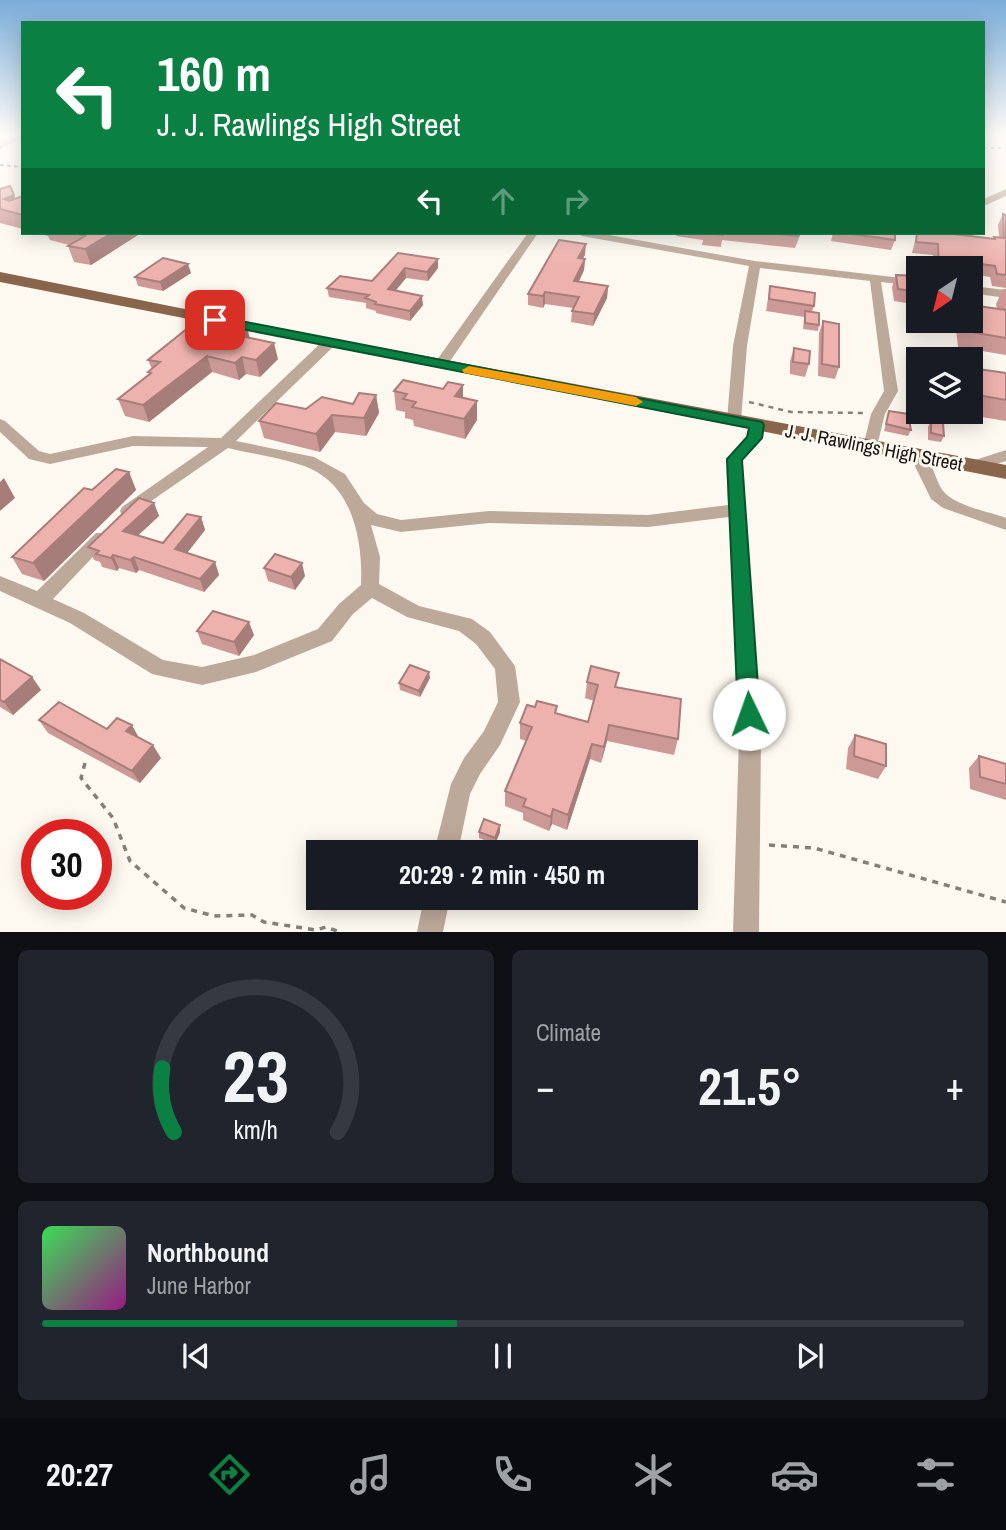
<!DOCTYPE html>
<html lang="en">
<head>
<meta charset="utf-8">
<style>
	body { margin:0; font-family:"Archivo Narrow",sans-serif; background:#20242c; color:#f1f3f6; height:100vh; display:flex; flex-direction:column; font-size:26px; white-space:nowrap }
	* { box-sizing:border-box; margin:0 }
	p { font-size:23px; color:#9ea1a6 }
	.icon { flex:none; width:38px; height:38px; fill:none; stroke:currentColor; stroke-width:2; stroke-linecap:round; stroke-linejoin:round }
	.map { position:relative; height:932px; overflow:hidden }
	.details { display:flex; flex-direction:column; gap:18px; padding:18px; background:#0d0f14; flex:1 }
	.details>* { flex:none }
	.banner { position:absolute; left:21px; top:21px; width:964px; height:214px; border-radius:0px; box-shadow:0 4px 18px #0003; background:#0b8043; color:#fff; overflow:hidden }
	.needle { width:46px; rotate:215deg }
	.controls { position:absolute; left:906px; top:256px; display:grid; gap:14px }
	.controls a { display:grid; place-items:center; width:77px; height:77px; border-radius:0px; background:#171b24; box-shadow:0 4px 18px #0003; font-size:35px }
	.speed { position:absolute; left:21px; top:819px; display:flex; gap:14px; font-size:35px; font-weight:700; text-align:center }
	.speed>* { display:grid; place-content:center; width:91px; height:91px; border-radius:50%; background:#171b24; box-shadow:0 4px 18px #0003; line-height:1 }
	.speed .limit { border:10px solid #d22; background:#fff; color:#111 }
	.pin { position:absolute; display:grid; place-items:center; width:60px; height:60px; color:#fff; margin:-30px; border-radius:14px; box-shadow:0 4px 10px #0006 }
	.me { position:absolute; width:77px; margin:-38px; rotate:357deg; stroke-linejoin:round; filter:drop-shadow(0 0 5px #0008) }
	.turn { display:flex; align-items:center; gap:24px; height:147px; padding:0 21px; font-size:32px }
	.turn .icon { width:91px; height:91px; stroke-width:2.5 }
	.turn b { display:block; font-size:49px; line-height:60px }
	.lanes { display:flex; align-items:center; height:66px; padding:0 21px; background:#0003; justify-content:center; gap:35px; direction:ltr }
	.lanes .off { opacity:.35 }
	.big { font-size:52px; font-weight:800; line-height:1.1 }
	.details .widget { flex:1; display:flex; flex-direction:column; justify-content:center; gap:10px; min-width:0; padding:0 24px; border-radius:10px; background:#20242c }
	.details .dial { align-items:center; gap:0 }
	.dial svg { height:182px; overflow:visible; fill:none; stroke:#363941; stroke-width:7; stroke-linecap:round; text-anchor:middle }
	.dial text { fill:#f1f3f6; stroke:none }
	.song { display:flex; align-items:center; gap:21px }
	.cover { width:84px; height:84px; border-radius:10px; background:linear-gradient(135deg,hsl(130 70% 55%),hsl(310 70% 35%)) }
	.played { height:7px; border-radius:4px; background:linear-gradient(90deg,#0b8043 45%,#363941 45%) }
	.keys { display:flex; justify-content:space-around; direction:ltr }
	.heat { display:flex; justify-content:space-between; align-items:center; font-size:38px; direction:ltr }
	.details .tiles { flex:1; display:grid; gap:18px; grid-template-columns:1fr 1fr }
	.widget:last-child { grid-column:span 2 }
	.trip { position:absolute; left:306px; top:840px; width:392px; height:70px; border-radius:0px; background:#171b24; box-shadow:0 4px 18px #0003; font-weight:800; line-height:70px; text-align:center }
	.tab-bar { display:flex; height:112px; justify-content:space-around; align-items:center; background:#090b0e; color:#9ea1a6 }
	.tab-bar .icon { width:49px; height:49px }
	.tab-bar .current { color:#0b8043 }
	.tab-bar b { font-size:32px; color:#f1f3f6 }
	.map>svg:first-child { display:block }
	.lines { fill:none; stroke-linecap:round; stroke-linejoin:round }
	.path-far2 { stroke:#838079; stroke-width:2; stroke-dasharray:3.5 3.5; stroke-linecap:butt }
	.path-far1 { stroke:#838079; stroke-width:2.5; stroke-dasharray:5 5; stroke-linecap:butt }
	.path { stroke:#838079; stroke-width:3.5; stroke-dasharray:6 6; stroke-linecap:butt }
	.minor { fill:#bda99a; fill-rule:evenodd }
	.major { fill:#89654c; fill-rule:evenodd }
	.wall { fill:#cd9996 }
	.shaded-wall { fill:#a77d7a }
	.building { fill:#eeb2ae; stroke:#a77d7a; stroke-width:2 }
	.route { fill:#0b8043; stroke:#07532c; stroke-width:2 }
	.slow { fill:#f59e0b }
	.labels { text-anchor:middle; stroke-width:6; stroke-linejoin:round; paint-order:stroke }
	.street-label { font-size:19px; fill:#171511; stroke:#fef9f0 }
</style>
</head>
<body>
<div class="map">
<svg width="1006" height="932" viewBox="0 0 1006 932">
	<rect width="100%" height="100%" fill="#fef9f0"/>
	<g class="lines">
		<path class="path-far2" d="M984,148H1006
			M0,165L23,167"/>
		<path class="path-far1" d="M749,402L791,412L864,413"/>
		<path class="path" d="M85,763L81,778L113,818L130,861L184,908L214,916L252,915L264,922L316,930L326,927L340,932
			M769,845L814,848L1006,902"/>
		<path class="minor" d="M14,135L23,137L0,149V143Z
			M1006,189V196L984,206V199Z
			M528,233H538L446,367H436L434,364Z
			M577,233H598L755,261L919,280V286L881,282L898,391L885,414L876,450H866L863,447L871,414L884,391L870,281L760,268L747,346L741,420L734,425L727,420L733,346L749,266L582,236Z
			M971,286L1006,290V298L971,293Z
			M329,339L335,343L334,346L236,441L314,457L345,474L364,503L377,514L401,520L489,511L648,515L728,505L726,459L748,437L752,422H762L764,425L763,438L742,460L761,739L759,932H733L739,739L729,517L648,527L489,523L401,532L371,525L380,557L379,584L419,606L472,619L490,632L515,666L520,702L500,745L480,774L470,794L458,852H434L451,784L464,758L484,731L498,702L495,669L476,644L459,631L407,617L372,598L353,614L332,641L256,672L202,685L152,674L70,623L0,591V576L37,591L96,533H108L111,537L108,541L53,599L84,613L163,660L202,667L254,655L318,629L339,604L361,585C363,538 352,481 301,465C278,457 252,454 228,448L128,517L122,515L120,511L122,507L208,447L133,446L50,464L29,459L0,432V419L5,421L39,451L50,454L133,436L221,438L324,340Z
			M1006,450V461L975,471L967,466L969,462Z
			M918,451C933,455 934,481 944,492C958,507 988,511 1006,518V530L943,508L931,499L910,456Z
			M424,898H450L443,932H417Z"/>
		<path class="major" d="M0,272L329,338L1006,465V479L0,282Z"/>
	</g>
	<path class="wall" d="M10,186L16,199L23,196V229L0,223V189Z
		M1003,214L1006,215V288L992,286L990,277L971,274V268H934L933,255L912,253L917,233H945L993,239L994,237H999L998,225Z
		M37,233H141L91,265L74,262L68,246L69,245L50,240L48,236Z
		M677,233H801L795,248L722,240L721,247L702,245L703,240L676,236Z
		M833,233H895V240L891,250L831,241Z
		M398,253L438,259V268L428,281L406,278L395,291L423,305L410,321L376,313V311L366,308V303L329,297L327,288L372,281Z
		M585,255L583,258L585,259L584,270L579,281L608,286L607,298L593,326L571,322L572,311L573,308L545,304L543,308L528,305V294Z
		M191,273L163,291L138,286L135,277Z
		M896,275L919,276V305L894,301L892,287Z
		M770,286L814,306L812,312L819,325L818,331L803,329L804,317L766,311Z
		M1003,289H1006V355L958,347L955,320H971L997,309L996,304Z
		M823,321L839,367L835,379L818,376L819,333Z
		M249,338L278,359L260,377L246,374L239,380L212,372L149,422L125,416L118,399L149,375L148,372L152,369L148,360Z
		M794,348L809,364L805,377L790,374V361Z
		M971,368L1006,373V421L963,414V411H971Z
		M394,391L463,398L477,420L465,439L414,426L413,420L405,418V412L396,410Z
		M376,395L379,413L366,436L335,432L320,452L264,438L259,421L306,409L353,404Z
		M889,411L911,430L908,436L884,431Z
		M931,420L944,436L941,442L928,440V427Z
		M129,472L136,490L44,581L22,574L12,557L92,490Z
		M154,503L159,516L138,535L163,543L201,517L205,530L187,553L215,562L219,575L204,592L139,570L136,573L119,568L117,571L102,567L100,562L94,560L88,547Z
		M264,568L305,576L295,590L268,581Z
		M197,631L254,635L239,656L202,644Z
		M0,659L32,677L41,690L13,715L0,707Z
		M430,678L420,697L400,690L399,683Z
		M587,682L616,687L678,739L674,755L607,741L601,763L590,759L567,830L552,824L549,831L523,820V813L505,806V791L526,741L520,739V723L535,707L557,706L556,713L588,722L594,701L585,698Z
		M39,720L107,729L139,738L161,758L140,783L48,733Z
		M855,735L886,766L878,779L846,769L848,748Z
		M979,756L1006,764V800L970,789L969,768Z
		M500,825V832L495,844L479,838V832Z"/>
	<path class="shaded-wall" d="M10,186L20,210L4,199Z
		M112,233H141L91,265L85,249Z
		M586,244L585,255L577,269L578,258Z
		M438,259V268L428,281L427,272Z
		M585,259L584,270L574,292V281Z
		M188,264L191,273L163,291L160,282Z
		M405,268L406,278L389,299L388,289Z
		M608,286L607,298L593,326L594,314Z
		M545,292V304L543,308V296Z
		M422,296L423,305L410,321V311Z
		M248,330L251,346L241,336Z
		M274,343L278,359L260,377L256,360Z
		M207,356L212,372L149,422L143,405Z
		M242,357L246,374L239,380L235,363Z
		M463,385V405L455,396Z
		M376,395L379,413L366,436L364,418Z
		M477,401V420L465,439L464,419Z
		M332,415L335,432L320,452L316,434Z
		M129,472L136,490L44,581L33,563Z
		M4,478L15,498L0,511V482Z
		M154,503L159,516L129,544L123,531Z
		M201,517L205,530L180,562L175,549Z
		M113,555L119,568L117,571L111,558Z
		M134,557L139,570L136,573L130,560Z
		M215,562L219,575L204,592L200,579Z
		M302,563L305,576L295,590L291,577Z
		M249,622L254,635L239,656L234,642Z
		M429,672L430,678L420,697L419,691Z
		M32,677L41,690L13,715L4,702Z
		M132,725L139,738L126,731Z
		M609,725L607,741L601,763L604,747Z
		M592,744L590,759L567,830L568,815Z
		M153,745L161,758L140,783L132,771Z
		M553,809L552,824L549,831L551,817Z
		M500,825V832L495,844V838Z"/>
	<path class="building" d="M10,186L14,195L4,199L9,201L23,196V215L0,209V189Z
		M1003,214L1006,215V275L997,274L995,266L973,263V265L949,262L951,268H939L938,244L916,242L917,233H945L995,239L994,237L1004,238Z
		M74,233H112L85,249L68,246L85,236Z
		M704,233H723V235Z
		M765,233H800L798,236Z
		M844,233H895V240Z
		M559,240L586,244L578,258L585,259L574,281L608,286L594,314L572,311L579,297L545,292L543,296L528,294Z
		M398,253L438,259L427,272L405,268L388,289L422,296L410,311L375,304L376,302L365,298L369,295L327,288L340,276L372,281Z
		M163,258L188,264L160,282L135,277Z
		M896,275L919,276V292L898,289Z
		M770,286L815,293L814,306L769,299Z
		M971,305L1006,310V338L965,331L964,320H971Z
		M805,311L819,313V325L805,323Z
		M199,319L248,330L241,336L274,343L256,360L242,357L235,363L207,356L143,405L118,399L151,373L148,372L160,362L148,360Z
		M823,321L839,324V367L822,364Z
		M794,348L810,351L809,364L793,362Z
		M971,368L1006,373V400L972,394L971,389Z
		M403,380L443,389L448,382L463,385L455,396L477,401L464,419L412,407L416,402L403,399L407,394L394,391Z
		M359,393L376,395L364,418L332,415L316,434L259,421L276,403L306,409L322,397L353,404Z
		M889,411L908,414L911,430L886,424Z
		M931,420L943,423L944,436L931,433Z
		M116,469L129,472L33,563L12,557L84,488L92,490Z
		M139,498L154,503L123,531L163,543L187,514L201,517L175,549L215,562L200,579L134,557L130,560L113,555L111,558L96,554L99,551L88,547Z
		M275,554L302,563L291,577L264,568Z
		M213,611L249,622L234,642L197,631Z
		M0,659L32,677L4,702L0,700Z
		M410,665L429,672L419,691L399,683Z
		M591,666L619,673L615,687L681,699L678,739L609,725L604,747L592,744L568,815L553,809L551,817L523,806L526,799L505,791L532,727L520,723L527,705L535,707L537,701L557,706L555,713L588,722L598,685L587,682Z
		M59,702L107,729L117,718L132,725L126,731L153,745L132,771L39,720Z
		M855,735L886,744V766L854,756Z
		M979,756L1006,764V784L980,777Z
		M484,819L500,825L495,838L479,832Z"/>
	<linearGradient id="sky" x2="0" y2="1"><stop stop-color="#7aacd9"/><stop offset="0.51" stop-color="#fffcf8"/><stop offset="1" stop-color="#fffcf8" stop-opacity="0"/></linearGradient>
	<rect width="1006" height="265" fill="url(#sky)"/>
	<path class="route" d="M215,316L762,422L764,425L762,438L742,460L760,714L757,721L749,723L741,721L738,714L727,459L747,437L749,428L211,323V317Z"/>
	<path class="slow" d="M469,366L636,397L643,402L636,406L464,373L462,370Z"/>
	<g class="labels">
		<g class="street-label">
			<text transform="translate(874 447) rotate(11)" y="7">J. J. Rawlings High Street</text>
		</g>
	</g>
</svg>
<div class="controls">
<a><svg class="needle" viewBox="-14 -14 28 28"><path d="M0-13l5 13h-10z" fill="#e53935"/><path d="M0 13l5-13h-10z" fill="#9ea1a6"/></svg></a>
<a><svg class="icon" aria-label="layers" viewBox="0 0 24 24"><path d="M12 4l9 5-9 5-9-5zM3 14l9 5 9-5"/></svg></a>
</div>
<div class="speed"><div class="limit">30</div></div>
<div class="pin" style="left:215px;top:320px;background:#d93025"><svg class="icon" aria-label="arrive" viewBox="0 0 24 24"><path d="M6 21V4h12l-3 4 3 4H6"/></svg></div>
<svg class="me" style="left:749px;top:714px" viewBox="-20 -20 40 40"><circle r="19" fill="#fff"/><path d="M0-13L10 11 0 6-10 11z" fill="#0b8043"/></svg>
<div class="trip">20:29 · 2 min · 450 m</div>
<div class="banner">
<div class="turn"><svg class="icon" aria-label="left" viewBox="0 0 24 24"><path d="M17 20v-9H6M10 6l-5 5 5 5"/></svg><div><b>160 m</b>J. J. Rawlings High Street</div></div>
<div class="lanes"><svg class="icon" aria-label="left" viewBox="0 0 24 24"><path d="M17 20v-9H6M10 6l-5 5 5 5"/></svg><svg class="icon off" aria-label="ahead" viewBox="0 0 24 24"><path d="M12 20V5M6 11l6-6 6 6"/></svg><svg class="icon off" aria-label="right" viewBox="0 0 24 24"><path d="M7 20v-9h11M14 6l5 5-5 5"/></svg></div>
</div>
</div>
<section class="details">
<div class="tiles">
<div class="widget dial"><svg viewBox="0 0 100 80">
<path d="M14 69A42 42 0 1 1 86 69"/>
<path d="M14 69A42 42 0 0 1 9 41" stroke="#0b8043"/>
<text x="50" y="56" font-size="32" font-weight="700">23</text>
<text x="50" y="72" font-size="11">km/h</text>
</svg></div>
<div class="widget"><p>Climate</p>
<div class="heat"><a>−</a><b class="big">21.5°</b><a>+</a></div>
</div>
<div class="widget">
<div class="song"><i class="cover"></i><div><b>Northbound</b><p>June Harbor</p></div></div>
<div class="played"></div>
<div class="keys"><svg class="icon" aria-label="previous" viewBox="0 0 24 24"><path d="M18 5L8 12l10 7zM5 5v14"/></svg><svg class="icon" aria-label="pause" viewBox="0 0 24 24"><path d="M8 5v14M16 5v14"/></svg><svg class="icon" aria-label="next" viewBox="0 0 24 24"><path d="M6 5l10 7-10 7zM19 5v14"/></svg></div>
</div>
</div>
</section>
<nav class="tab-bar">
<b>20:27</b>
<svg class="icon current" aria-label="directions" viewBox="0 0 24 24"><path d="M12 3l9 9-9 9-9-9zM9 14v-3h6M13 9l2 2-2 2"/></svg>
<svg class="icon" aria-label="music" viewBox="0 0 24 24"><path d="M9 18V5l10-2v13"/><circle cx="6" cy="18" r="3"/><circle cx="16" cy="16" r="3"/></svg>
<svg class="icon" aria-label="phone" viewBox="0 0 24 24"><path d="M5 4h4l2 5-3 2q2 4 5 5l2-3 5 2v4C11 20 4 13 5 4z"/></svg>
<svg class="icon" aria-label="climate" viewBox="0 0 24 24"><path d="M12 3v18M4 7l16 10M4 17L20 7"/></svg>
<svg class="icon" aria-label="car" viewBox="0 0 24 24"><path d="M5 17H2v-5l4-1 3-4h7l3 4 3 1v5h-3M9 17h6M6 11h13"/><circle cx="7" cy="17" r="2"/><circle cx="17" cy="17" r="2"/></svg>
<svg class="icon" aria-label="filters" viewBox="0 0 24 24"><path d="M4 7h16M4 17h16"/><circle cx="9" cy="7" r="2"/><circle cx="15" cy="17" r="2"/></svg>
</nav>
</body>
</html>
